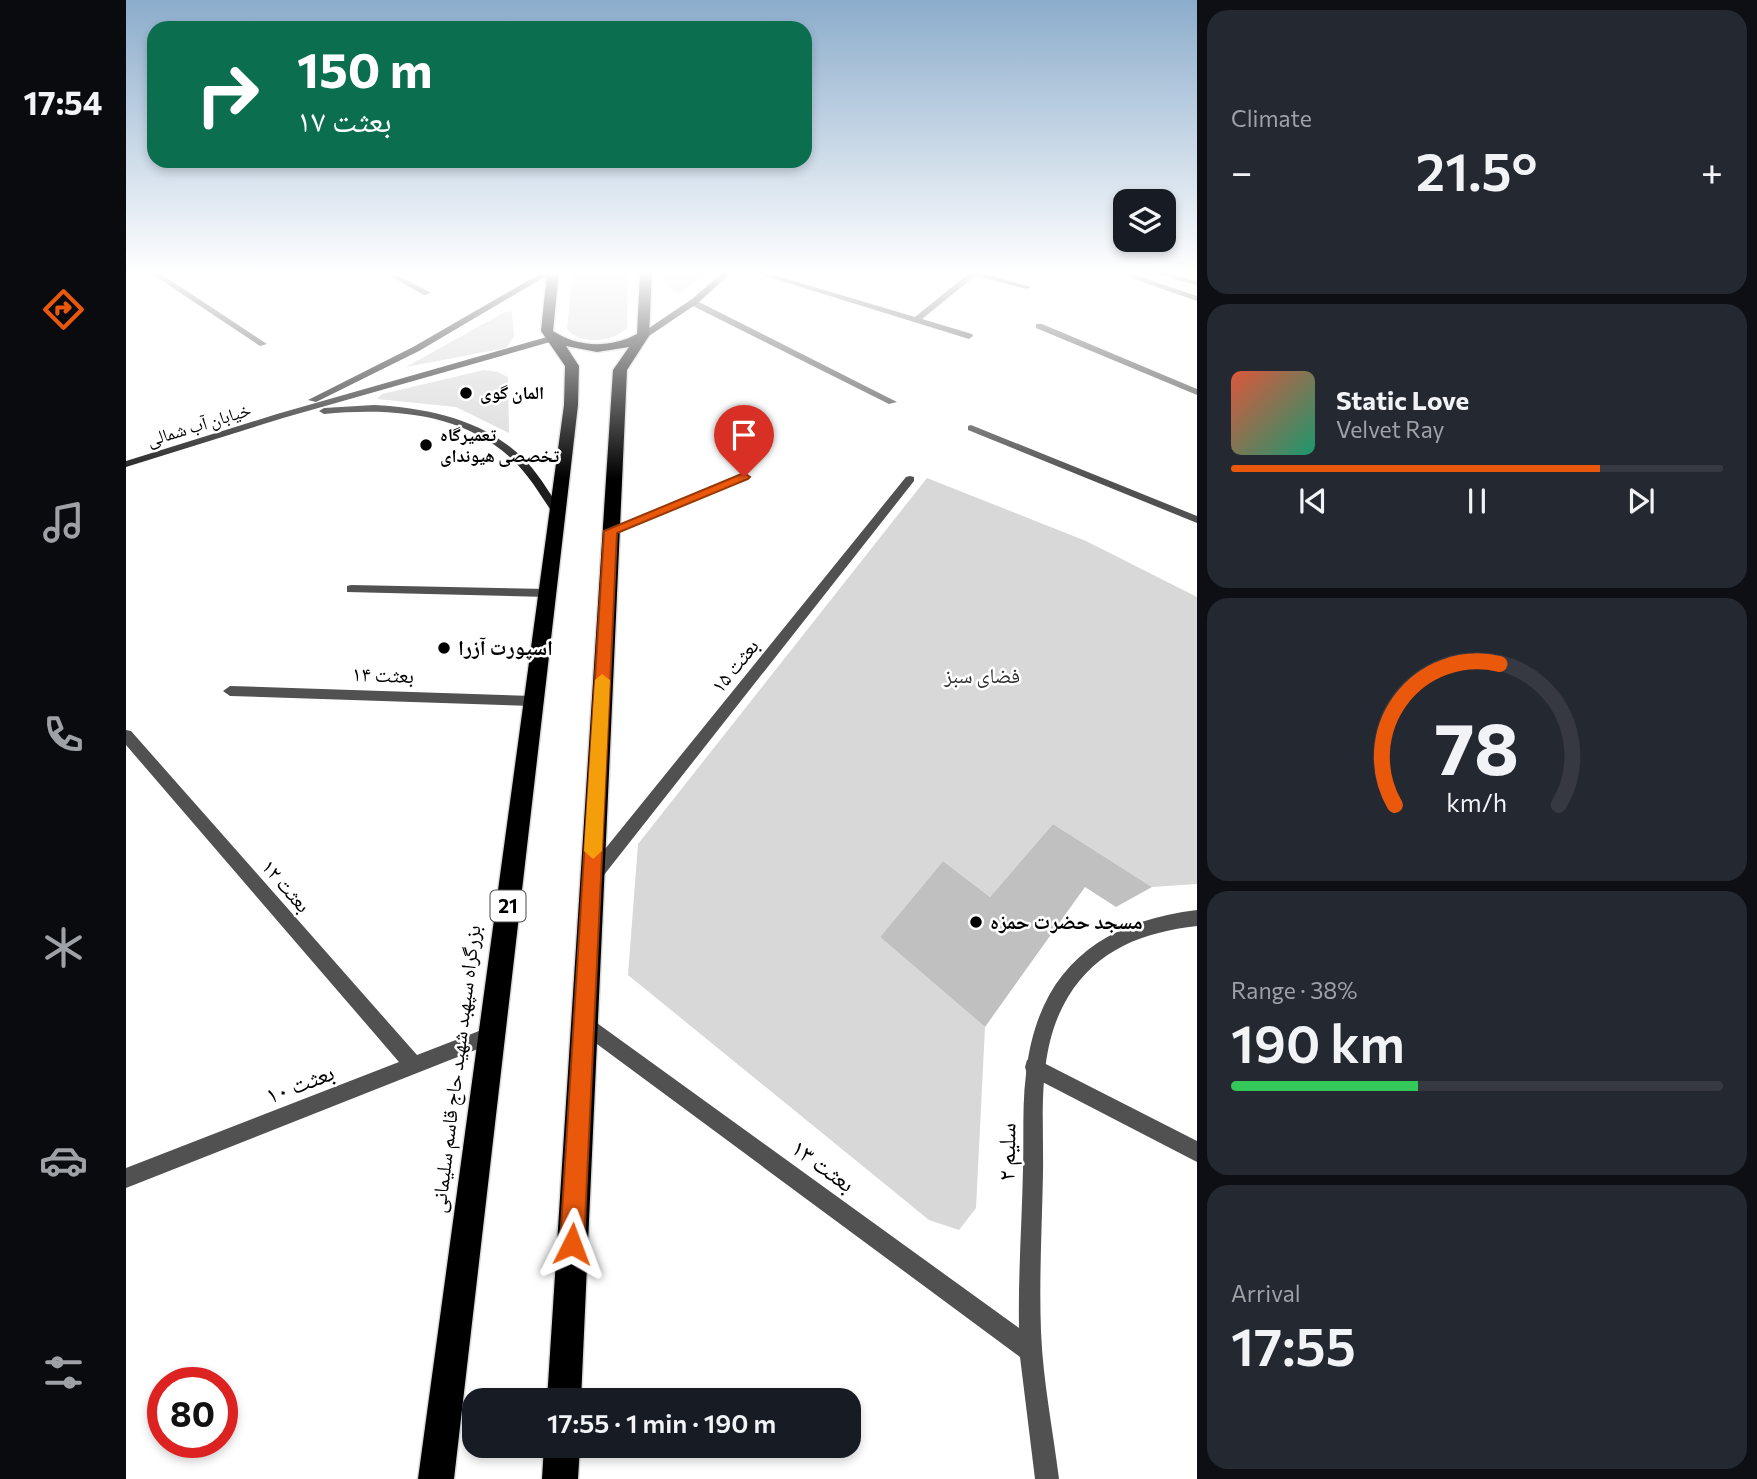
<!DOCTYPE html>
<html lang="en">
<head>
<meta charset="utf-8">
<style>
	body { margin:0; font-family:Commissioner,"Noto Naskh Arabic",sans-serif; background:#242831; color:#f1f3f6; height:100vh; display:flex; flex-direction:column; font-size:26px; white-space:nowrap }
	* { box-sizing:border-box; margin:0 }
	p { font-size:23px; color:#9ea1a6 }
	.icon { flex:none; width:38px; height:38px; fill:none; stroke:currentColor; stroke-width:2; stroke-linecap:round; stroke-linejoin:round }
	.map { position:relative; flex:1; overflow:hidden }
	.sheet { display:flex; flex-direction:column; gap:10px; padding:10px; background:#0d0f14; width:560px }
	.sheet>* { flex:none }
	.banner { position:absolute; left:21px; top:21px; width:665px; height:147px; border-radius:21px; box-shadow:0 4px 10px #0003; background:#0b6e4f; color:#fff; overflow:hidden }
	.tools { position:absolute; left:987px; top:189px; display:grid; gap:14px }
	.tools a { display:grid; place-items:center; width:63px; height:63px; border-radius:14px; background:#171b24; box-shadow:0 4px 10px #0003; font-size:35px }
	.speed { position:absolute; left:21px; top:1367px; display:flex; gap:14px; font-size:35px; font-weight:700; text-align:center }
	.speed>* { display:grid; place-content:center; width:91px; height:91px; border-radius:50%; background:#171b24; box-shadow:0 4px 10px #0003; line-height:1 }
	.speed .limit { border:10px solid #d22; background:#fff; color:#111 }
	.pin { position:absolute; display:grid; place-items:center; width:60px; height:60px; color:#fff; margin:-72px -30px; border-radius:50% 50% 50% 0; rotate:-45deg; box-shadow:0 0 7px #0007 }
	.pin .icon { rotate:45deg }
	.me { position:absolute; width:77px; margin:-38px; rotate:3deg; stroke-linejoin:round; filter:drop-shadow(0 0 5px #0008) }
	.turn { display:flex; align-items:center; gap:24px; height:147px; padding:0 35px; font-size:32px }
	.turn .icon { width:91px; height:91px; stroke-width:2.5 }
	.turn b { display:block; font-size:49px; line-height:60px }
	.big { font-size:52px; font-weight:600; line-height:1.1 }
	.sheet .widget { flex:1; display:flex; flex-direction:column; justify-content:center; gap:10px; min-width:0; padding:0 24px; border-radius:21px; background:#242831 }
	.sheet .dial { align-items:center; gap:0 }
	.dial svg { height:182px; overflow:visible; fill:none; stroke:#363941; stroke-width:7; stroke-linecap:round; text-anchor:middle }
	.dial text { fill:#f1f3f6; stroke:none }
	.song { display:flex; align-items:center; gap:21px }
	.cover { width:84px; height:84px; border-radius:10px; background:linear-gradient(135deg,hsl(10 70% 55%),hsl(160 70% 35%)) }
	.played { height:7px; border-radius:4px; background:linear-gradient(90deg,#ea580c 75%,#363941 75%) }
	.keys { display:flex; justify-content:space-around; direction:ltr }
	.heat { display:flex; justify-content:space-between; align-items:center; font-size:38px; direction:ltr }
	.charge { height:10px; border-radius:5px; background:linear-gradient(90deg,#34c759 38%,#363941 0) }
	.trip { position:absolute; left:336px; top:1388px; width:399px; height:70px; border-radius:21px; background:#171b24; box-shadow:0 4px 10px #0003; font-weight:600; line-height:70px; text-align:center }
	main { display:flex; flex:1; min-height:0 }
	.tabs { display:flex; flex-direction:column; width:126px; justify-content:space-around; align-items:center; background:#090b0e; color:#9ea1a6 }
	.tabs .icon { width:49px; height:49px }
	.tabs .on { color:#ea580c }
	.tabs b { font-size:32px; color:#f1f3f6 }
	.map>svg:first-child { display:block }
	.green { fill:#d8d8d8 }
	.building { fill:#c0c0c0 }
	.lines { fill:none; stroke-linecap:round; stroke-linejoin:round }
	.highway-casing { stroke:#dbdbdb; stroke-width:3 }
	.lane { fill:#515151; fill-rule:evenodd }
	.street { fill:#515151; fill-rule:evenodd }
	.secondary { fill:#1e1e1e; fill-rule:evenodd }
	.highway { fill:#000; fill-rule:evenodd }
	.route { fill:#ea580c; stroke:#983908; stroke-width:2 }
	.slow { fill:#f59e0b }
	.poi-dot { fill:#000; stroke:#fff; stroke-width:2.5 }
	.labels { text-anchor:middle; stroke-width:5; stroke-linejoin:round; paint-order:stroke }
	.far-poi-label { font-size:18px; font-weight:bold; fill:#000; stroke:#fff; text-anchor:start }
	.far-street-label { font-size:18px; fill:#000; stroke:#fff }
	.shield { fill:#fff; stroke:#4c4c4c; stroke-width:2 }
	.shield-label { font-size:19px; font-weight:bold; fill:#000 }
	.poi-label { font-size:21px; font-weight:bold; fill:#000; stroke:#fff; text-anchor:start }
	.street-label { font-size:21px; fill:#000; stroke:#fff }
	.park-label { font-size:21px; fill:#2f2f2f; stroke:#fff }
	.near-street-label { font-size:24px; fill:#000; stroke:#fff }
</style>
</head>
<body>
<main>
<nav class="tabs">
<b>17:54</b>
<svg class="icon on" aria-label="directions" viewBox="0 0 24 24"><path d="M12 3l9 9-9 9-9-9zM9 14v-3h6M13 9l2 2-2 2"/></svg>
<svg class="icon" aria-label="music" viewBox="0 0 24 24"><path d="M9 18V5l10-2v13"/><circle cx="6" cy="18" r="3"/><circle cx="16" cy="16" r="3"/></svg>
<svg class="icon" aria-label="phone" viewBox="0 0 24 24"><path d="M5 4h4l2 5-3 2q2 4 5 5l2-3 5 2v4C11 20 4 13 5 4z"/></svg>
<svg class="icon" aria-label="climate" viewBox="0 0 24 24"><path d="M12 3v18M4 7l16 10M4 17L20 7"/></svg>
<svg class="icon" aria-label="car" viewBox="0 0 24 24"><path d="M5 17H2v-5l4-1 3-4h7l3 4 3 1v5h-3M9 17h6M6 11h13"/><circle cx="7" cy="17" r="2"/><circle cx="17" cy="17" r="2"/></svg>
<svg class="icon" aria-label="filters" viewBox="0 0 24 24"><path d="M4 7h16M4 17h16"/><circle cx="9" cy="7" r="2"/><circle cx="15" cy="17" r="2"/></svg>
</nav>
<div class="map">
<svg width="1071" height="1479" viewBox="0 0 1071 1479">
	<rect width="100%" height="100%" fill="#fff"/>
	<path class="green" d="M447,272H502L501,328C486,343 454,345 441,329Z
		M535,272H584L554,293L546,291L533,275Z
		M386,311L388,337L380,348L280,367L377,313Z
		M358,370L372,372L382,377L383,433L330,407L251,399L256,394Z
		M801,478L960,541L1071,597V884L1026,887L927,824L864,897L817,861L754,937L859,1027L850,1208L833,1230L803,1220L502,975L512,844Z"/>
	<path class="building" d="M927,824L1026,887L990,907L959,887L859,1027L754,937L817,861L864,897Z"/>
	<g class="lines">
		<g class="highway-casing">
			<path id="highway" d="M421,272H433L427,331C452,348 485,348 511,334L514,272H526L523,336L501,370L455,1400H421L487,370L503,347L471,352L440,346L453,366L452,405L328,1479H292L438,405L439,366L415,331Z
				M418,1446H454L452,1479H416Z"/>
		</g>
		<path class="lane" d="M23,272H32L141,344L134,346Z
			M256,272H266L305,293L298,295Z
			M908,1058L1071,1141V1162L901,1074L899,1067L901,1060Z"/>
		<path class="street" d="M626,272H638L789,317L842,274L840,272H853L905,287L901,289L849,276L796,319L846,334L847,336L843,339Z
			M988,272H1000L1071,296V301Z
			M1022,272H1036L1071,281V285Z
			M563,300H569L771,402L763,404L563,304Z
			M910,324H916L1071,389V395L910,328Z
			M845,425L1071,516V523L842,430V426Z
			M618,474L622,475V479L488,533L484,534L478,531Z
			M784,476L788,477V481L474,880L468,882L462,880L460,875L462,870L780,477Z
			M225,585L422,589L428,593L422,597L221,592V586Z
			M104,686L408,696L415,701L408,706L104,696L97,691Z
			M0,730L5,731L291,1055L366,1026L372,1029L375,1035L372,1041L0,1188V1168L273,1062L0,745Z
			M1071,910V926C1018,932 971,949 942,997C910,1050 918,1114 917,1173C916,1226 913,1279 915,1332C917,1381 927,1430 933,1479H909L894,1357L452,1030L449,1024L452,1018L458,1015L464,1018L893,1328C892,1275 896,1222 897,1169C898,1137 896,1105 900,1074C911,971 972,922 1071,910Z"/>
		<path class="secondary" d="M417,272H427L293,351L190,402L182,400L287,347Z
			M597,272H606L572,303L520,338H514V334L566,299Z
			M428,335L432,338L431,340L157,418L0,467V461L151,414Z
			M248,405C301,408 355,419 395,456C412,472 424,494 437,513L436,515H428C415,496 403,475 386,459C335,412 264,408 198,414L193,411L198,408Z"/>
		<use href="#highway" class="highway"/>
	</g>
	<linearGradient id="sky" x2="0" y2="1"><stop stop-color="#8baccb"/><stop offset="0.57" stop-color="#fff"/><stop offset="1" stop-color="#fff" stop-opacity="0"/></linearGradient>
	<rect width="1071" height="479" fill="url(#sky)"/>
	<path class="route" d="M618,473L624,477L622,479L491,533L458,1244L455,1252L446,1256L438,1252L434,1244L478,531Z"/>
	<path class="slow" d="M476,674L484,680L476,851L467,859L458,851L469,680Z"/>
	<g class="poi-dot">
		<circle cx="340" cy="393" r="7"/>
		<circle cx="300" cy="445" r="7"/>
		<circle cx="318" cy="648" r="7"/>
		<circle cx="850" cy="922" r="7"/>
	</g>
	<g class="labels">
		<g class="far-poi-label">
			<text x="354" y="399">المان گوی</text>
			<text x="314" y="441">تعمیرگاه<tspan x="314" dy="21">تخصصی هیوندای</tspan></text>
		</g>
		<g class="far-street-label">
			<text transform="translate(73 425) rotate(-17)" y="6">خیابان آب شمالی</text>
		</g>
		<rect class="shield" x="364.5" y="890.5" width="35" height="31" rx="5"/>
		<g class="shield-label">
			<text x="382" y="913">21</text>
		</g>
		<g class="poi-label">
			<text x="332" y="655">اسپورت آزرا</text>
			<text x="864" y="929">مسجد حضرت حمزه</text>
		</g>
		<g class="street-label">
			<text transform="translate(609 666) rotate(-51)" y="7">بعثت ۱۵</text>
			<text transform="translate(257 675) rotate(2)" y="7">بعثت ۱۴</text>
			<text transform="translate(160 886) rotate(49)" y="7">بعثت ۱۲</text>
			<text transform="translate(330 1069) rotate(-83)" y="7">بزرگراه سپهبد شهید حاج قاسم سلیمانی</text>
		</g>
		<g class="park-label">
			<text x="856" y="683">فضای سبز</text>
		</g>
		<g class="near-street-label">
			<text transform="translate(174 1084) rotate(-21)" y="8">بعثت ۱۰</text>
			<text transform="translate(881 1152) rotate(-89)" y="8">سلیم ۲</text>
			<text transform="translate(697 1166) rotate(36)" y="8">بعثت ۱۳</text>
		</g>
	</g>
</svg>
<div class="tools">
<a><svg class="icon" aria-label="layers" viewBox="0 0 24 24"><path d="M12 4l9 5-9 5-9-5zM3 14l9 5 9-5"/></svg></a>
</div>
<div class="speed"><div class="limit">80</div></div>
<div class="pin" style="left:618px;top:477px;background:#d93025"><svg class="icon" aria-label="arrive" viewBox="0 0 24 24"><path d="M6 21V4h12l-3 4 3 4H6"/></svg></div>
<svg class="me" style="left:446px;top:1244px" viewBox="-20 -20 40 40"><path d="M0-17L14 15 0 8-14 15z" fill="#ea580c" stroke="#fff" stroke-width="4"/></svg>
<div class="trip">17:55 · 1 min · 190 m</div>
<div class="banner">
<div class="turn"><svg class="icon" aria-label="right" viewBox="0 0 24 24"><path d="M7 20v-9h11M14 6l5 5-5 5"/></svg><div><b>150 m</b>بعثت ۱۷</div></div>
</div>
</div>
<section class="sheet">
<div class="widget"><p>Climate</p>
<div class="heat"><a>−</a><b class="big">21.5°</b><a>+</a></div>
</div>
<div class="widget">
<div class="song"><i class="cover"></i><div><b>Static Love</b><p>Velvet Ray</p></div></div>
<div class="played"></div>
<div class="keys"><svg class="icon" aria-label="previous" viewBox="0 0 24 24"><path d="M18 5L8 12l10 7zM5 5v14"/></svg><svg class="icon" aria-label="pause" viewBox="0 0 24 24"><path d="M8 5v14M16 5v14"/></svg><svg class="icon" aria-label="next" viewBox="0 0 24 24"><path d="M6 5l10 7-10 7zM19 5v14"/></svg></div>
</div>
<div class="widget dial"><svg viewBox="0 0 100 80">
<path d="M14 69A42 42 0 1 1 86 69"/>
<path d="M14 69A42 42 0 0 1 60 7" stroke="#ea580c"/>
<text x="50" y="56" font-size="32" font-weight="700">78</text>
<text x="50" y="72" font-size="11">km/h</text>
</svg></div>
<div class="widget"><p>Range · 38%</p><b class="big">190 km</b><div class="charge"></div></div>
<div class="widget"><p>Arrival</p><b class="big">17:55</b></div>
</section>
</main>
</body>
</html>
